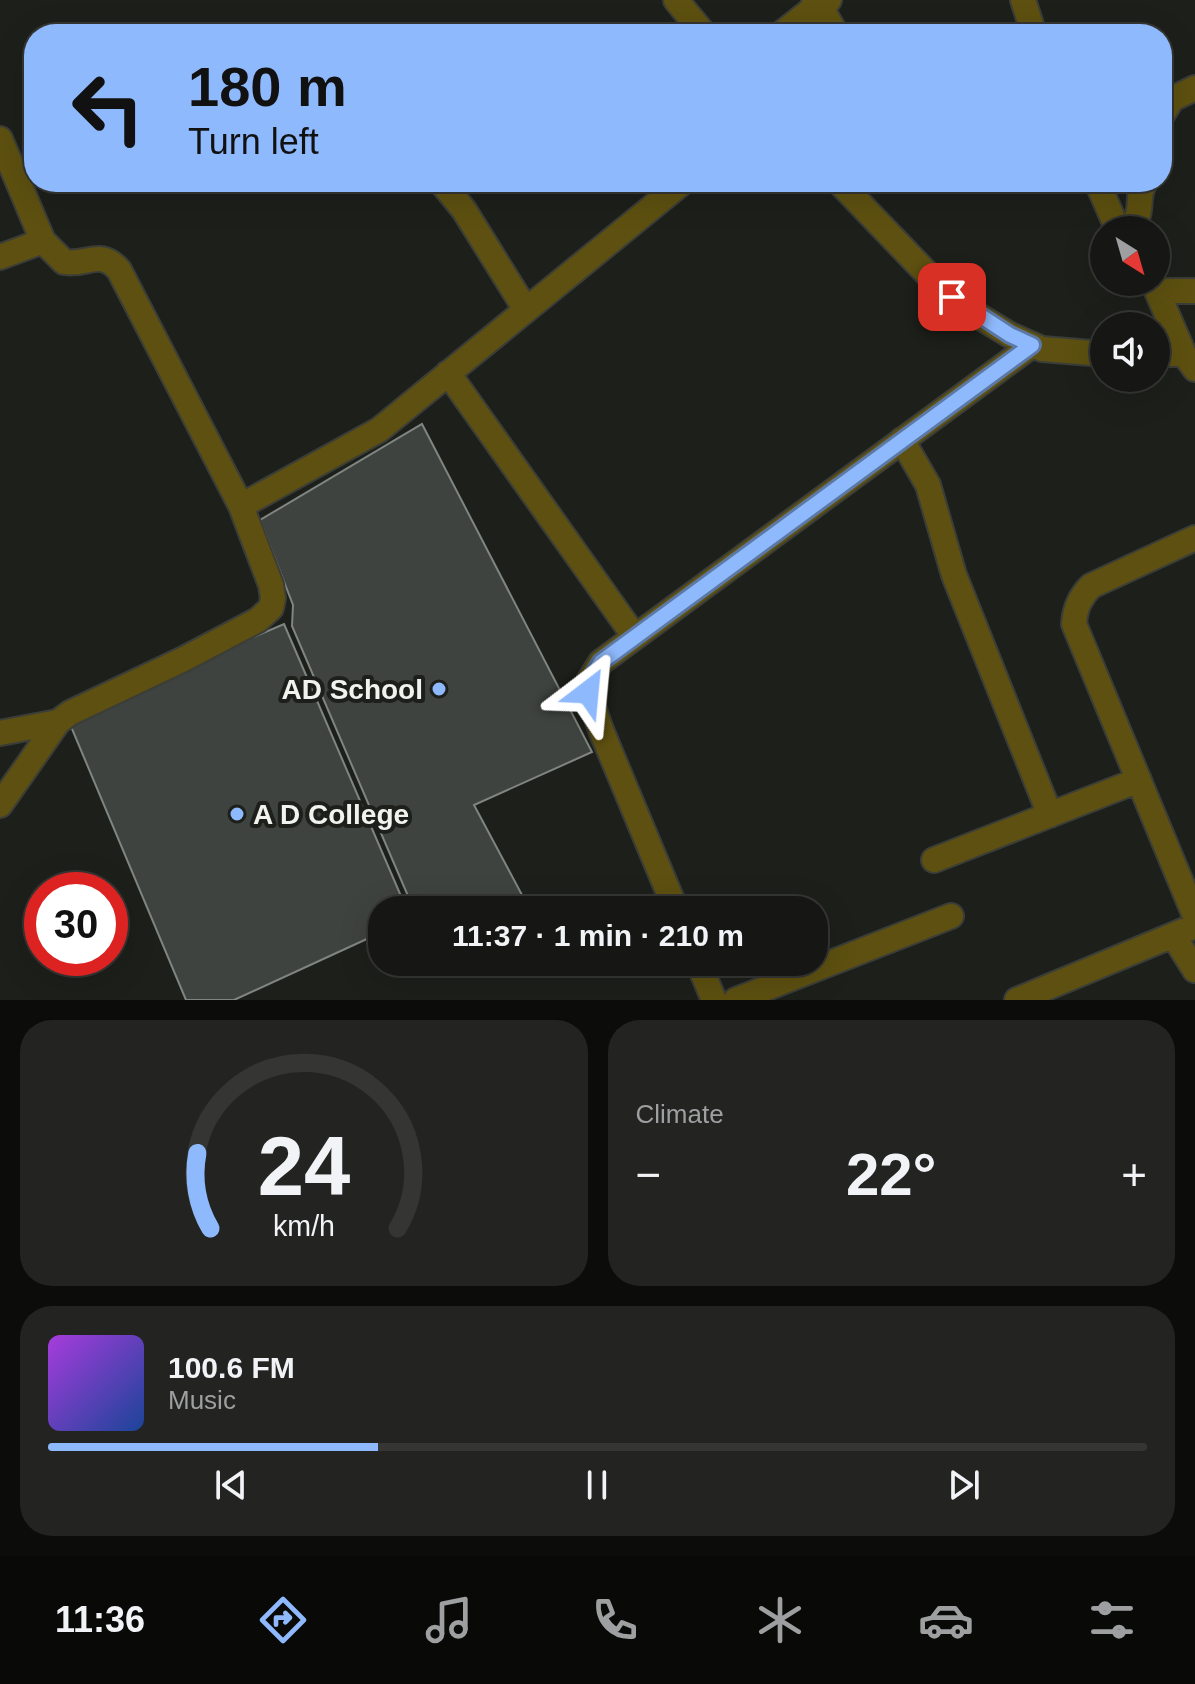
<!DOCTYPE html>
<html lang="en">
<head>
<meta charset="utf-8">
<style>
	body { margin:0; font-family:Helvetica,sans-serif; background:#232422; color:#f1f3f6; height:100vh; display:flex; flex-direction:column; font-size:30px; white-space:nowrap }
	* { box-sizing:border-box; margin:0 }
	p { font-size:26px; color:#9e9fa0 }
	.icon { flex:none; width:44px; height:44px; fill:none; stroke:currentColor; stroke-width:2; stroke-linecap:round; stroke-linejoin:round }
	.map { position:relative; height:1000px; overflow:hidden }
	.drawer { display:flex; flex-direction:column; gap:20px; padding:20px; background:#0c0d0b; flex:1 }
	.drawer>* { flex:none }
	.hud { position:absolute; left:24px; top:24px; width:1148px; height:168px; border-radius:32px; box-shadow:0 8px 32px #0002,0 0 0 2px #353634; background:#8eb9fc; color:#111; overflow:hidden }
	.needle { width:52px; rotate:143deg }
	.tools { position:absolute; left:1090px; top:216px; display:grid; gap:16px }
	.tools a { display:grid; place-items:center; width:80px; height:80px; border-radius:50%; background:#161714; box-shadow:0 8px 32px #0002,0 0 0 2px #353634; font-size:40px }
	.speed { position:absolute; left:24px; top:872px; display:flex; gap:16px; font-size:40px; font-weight:700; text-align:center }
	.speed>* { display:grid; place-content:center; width:104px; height:104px; border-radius:50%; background:#161714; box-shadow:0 8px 32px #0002,0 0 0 2px #353634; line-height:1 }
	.speed .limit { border:12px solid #d22; background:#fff; color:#111 }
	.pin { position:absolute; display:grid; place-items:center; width:68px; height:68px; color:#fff; margin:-34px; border-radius:16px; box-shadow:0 4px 12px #0006 }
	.me { position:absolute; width:88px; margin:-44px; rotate:29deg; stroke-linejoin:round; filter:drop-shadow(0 0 6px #0008) }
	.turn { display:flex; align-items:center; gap:28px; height:168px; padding:0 32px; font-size:36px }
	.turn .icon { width:104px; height:104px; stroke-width:2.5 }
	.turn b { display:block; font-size:56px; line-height:68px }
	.big { font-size:60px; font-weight:700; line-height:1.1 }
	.drawer .widget { flex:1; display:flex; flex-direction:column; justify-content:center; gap:12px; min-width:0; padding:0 28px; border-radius:32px; background:#232422 }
	.drawer .dial { align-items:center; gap:0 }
	.dial svg { height:208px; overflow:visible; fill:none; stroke:#353634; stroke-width:7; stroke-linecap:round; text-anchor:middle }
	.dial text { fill:#f1f3f6; stroke:none }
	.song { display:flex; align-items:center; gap:24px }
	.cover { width:96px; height:96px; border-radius:12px; background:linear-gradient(135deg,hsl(280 70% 55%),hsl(220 70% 35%)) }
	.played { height:8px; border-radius:4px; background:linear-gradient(90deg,#8eb9fc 30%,#353634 30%) }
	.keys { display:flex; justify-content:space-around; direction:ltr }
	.heat { display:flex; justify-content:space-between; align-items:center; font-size:44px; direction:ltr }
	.drawer .tiles { flex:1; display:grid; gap:20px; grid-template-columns:1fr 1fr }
	.widget:last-child { grid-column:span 2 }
	.trip { position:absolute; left:368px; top:896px; width:460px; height:80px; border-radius:32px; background:#161714; box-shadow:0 8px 32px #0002,0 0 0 2px #353634; font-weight:700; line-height:80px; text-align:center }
	.tabs { display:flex; height:128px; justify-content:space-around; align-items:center; background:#090908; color:#9e9fa0 }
	.tabs .icon { width:56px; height:56px }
	.tabs .active { color:#8eb9fc }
	.tabs b { font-size:36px; color:#f1f3f6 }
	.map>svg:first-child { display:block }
	.building { fill:#3e433f; stroke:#7f8580; stroke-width:2 }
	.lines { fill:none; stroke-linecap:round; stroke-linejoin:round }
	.minor-casing { stroke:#3b3d38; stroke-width:28 }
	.minor { stroke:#5d5010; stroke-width:24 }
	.route-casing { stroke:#5c78a4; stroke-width:20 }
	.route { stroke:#8eb9fc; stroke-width:14 }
	.poi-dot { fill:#8eb9fc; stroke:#1d1f1a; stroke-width:3 }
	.labels { text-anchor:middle; stroke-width:8; stroke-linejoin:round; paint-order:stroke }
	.poi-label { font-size:28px; font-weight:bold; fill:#f1f3ef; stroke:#1d1f1a; text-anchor:end }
</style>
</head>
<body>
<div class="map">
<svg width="1195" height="1000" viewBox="0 0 1195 1000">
	<rect width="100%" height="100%" fill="#1d1f1a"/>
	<path class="building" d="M422,424L592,752L474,805L530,910H414L292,626L293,605L260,520Z
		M284,624L407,910H382V932L234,1000H186L67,717Z"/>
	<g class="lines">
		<g class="minor-casing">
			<path id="minor" d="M676,0L704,34
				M814,0L819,4L836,34
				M1023,0L1034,34
				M781,34L819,4L829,0
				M1162,115L1172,99L1195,88
				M0,139L43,241L0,257
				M441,182L464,210L526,310
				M839,182L938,285L967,309L1010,335L1042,349L1104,354
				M1097,182L1118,230
				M1127,230C1147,214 1134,200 1145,182
				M43,241L64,262C88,266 100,248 119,270L241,506
				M1153,282L1184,354
				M1159,291H1195
				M1156,354H1184L1195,369
				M448,373L635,637
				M902,440L928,485L954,575L1050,815
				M1195,538L1091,586C1080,597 1075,608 1074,624L1195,916
				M0,733L58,722
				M0,805L58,722L70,713L184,659L258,620L271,608L273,598L271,585L241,506L379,430L683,182
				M934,860L1139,780
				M676,910L601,730L588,692L589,681L601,662L1032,345
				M1173,935L1195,970
				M698,962L714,1000
				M736,1000L951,916
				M1017,1000L1195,926"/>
		</g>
		<use href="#minor" class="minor"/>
	</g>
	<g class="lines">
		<g class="route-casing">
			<path id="route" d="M588,692L589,681L601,662L1032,345L1010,335L952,297"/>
		</g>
		<use href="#route" class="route"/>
	</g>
	<g class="poi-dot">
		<circle cx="439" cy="689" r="8"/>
		<circle cx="237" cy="814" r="8"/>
	</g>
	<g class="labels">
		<g class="poi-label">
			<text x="423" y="699">AD School</text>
			<text x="253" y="824" text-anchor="start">A D College</text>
		</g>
	</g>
</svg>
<div class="tools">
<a><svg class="needle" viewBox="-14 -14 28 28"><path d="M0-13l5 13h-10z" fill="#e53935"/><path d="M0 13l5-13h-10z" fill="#9e9fa0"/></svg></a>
<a><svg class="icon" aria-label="sound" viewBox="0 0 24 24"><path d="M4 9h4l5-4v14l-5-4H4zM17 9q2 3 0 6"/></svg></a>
</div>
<div class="speed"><div class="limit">30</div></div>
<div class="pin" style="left:952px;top:297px;background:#d93025"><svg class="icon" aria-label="arrive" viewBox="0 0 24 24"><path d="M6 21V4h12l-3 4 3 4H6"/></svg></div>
<svg class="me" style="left:588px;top:692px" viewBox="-20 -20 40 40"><path d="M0-17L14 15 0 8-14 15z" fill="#8eb9fc" stroke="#fff" stroke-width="4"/></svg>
<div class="trip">11:37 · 1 min · 210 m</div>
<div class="hud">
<div class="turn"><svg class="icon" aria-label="left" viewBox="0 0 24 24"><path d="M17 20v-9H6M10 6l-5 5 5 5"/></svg><div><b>180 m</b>Turn left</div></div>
</div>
</div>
<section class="drawer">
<div class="tiles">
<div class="widget dial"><svg viewBox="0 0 100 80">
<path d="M14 69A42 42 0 1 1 86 69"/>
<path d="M14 69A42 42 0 0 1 9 40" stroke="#8eb9fc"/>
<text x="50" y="56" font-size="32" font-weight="700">24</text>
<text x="50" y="72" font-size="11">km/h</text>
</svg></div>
<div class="widget"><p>Climate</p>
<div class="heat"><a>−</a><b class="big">22°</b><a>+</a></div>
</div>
<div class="widget">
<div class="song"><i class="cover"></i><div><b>100.6 FM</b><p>Music</p></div></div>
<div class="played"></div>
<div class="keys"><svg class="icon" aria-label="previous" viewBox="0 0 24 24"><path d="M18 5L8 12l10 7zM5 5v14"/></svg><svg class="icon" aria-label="pause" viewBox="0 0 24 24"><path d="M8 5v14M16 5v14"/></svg><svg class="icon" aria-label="next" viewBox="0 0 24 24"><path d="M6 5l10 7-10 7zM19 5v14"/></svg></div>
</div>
</div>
</section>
<nav class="tabs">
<b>11:36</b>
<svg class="icon active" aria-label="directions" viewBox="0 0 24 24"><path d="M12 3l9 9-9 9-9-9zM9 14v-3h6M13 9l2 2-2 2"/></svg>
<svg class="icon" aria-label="music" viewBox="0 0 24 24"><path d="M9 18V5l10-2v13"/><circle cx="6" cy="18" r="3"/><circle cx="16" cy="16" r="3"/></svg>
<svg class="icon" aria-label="phone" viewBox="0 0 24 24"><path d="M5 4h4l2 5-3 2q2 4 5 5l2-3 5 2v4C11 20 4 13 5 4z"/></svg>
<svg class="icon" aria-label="climate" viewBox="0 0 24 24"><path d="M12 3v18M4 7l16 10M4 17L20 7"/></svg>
<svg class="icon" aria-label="car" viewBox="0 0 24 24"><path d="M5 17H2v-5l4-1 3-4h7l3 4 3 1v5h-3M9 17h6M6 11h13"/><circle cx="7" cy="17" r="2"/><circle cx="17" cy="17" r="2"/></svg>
<svg class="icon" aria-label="filters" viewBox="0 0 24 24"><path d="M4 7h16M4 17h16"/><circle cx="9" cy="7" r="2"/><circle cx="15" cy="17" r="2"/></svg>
</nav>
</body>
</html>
